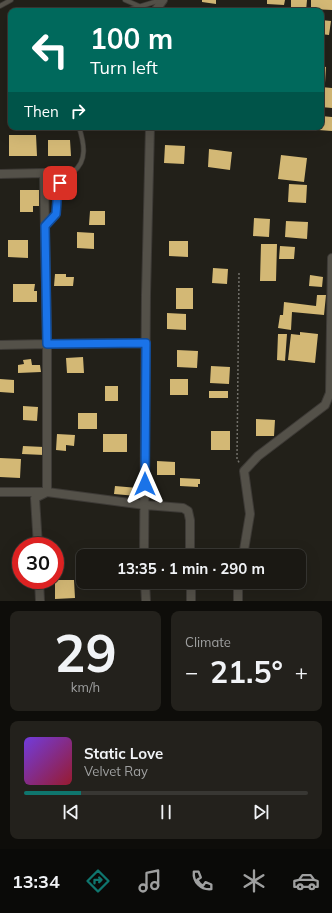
<!DOCTYPE html>
<html lang="en">
<head>
<meta charset="utf-8">
<style>
	body { margin:0; font-family:Mulish,sans-serif; background:#23211c; color:#f1f3f6; height:100vh; display:flex; flex-direction:column; font-size:15px; white-space:nowrap }
	* { box-sizing:border-box; margin:0 }
	p { font-size:13px; color:#9fa0a0 }
	.icon { flex:none; width:22px; height:22px; fill:none; stroke:currentColor; stroke-width:2; stroke-linecap:round; stroke-linejoin:round }
	.map { position:relative; height:601px; overflow:hidden }
	.side { display:flex; flex-direction:column; gap:10px; padding:10px; background:#0e0d0a; flex:1 }
	.side>* { flex:none }
	.guide { position:absolute; left:8px; top:8px; width:316px; height:122px; border-radius:8px; box-shadow:0 4px 16px #0002,0 0 0 1px #383733; background:#00695c; color:#fff; overflow:hidden }
	.speed { position:absolute; left:12px; top:537px; display:flex; gap:8px; font-size:20px; font-weight:700; text-align:center }
	.speed>* { display:grid; place-content:center; width:52px; height:52px; border-radius:50%; background:#1a1813; box-shadow:0 4px 16px #0002,0 0 0 1px #383733; line-height:1 }
	.speed .limit { border:6px solid #d22; background:#fff; color:#111 }
	.pin { position:absolute; display:grid; place-items:center; width:34px; height:34px; color:#fff; margin:-17px; border-radius:8px; box-shadow:0 2px 6px #0006 }
	.me { position:absolute; width:44px; margin:-22px; rotate:0deg; stroke-linejoin:round; filter:drop-shadow(0 0 3px #0008) }
	.turn { display:flex; align-items:center; gap:14px; height:84px; padding:0 16px; font-size:18px }
	.turn .icon { width:52px; height:52px; stroke-width:2.5 }
	.turn b { display:block; font-size:28px; line-height:34px }
	.then { display:flex; align-items:center; height:38px; padding:0 16px; background:#0003; gap:8px; font-size:15px }
	.big { font-size:30px; font-weight:700; line-height:1.1 }
	.side .widget { flex:1; display:flex; flex-direction:column; justify-content:center; gap:6px; min-width:0; padding:0 14px; border-radius:8px; background:#23211c }
	.side .dial { align-items:center; gap:0 }
	.dial b { font-size:52px; line-height:1 }
	.song { display:flex; align-items:center; gap:12px }
	.cover { width:48px; height:48px; border-radius:6px; background:linear-gradient(135deg,hsl(260 70% 55%),hsl(350 70% 35%)) }
	.played { height:4px; border-radius:2px; background:linear-gradient(90deg,#0f766e 20%,#383733 20%) }
	.keys { display:flex; justify-content:space-around; direction:ltr }
	.heat { display:flex; justify-content:space-between; align-items:center; font-size:22px; direction:ltr }
	.side .tiles { flex:1; display:grid; gap:10px; grid-template-columns:1fr 1fr }
	.widget:last-child { grid-column:span 2 }
	.trip { position:absolute; left:76px; top:549px; width:230px; height:40px; border-radius:8px; background:#1a1813; box-shadow:0 4px 16px #0002,0 0 0 1px #383733; font-weight:700; line-height:40px; text-align:center }
	.tabs { display:flex; height:64px; justify-content:space-around; align-items:center; background:#0a0a08; color:#9fa0a0 }
	.tabs .icon { width:28px; height:28px }
	.tabs .current { color:#0f766e }
	.tabs b { font-size:18px; color:#f1f3f6 }
	.map>svg:first-child { display:block }
	.building { fill:#d3b875 }
	.lines { fill:none; stroke-linecap:round; stroke-linejoin:round }
	.service-casing { stroke:#3d3a36; stroke-width:5.5 }
	.minor-casing { stroke:#3d3a36; stroke-width:10 }
	.path { stroke:#716f69; stroke-width:1.5; stroke-dasharray:2 2; stroke-linecap:butt }
	.service { stroke:#545149; stroke-width:4 }
	.minor { stroke:#545149; stroke-width:8 }
	.route-casing { stroke:#114b97; stroke-width:10 }
	.route { stroke:#1a73e8; stroke-width:7 }
</style>
</head>
<body>
<div class="map">
<svg width="332" height="601" viewBox="0 0 332 601">
	<rect width="100%" height="100%" fill="#222019"/>
	<path class="building" d="M202,0H216V4L202,2Z
		M267,0H285L284,5L267,4Z
		M291,0H307L306,11L291,9Z
		M311,0H332V10L311,9Z
		M321,20L331,21L329,35L321,34Z
		M321,39L325,40L323,55H321Z
		M321,66L326,67L325,83L321,82Z
		M321,87L332,88V108L321,107Z
		M321,116L332,117V131L304,129V127H321Z
		M9,135H36L37,156H9Z
		M48,140H70L71,156H48Z
		M165,145L185,146L184,164L164,163Z
		M209,149L232,152L230,170L208,167Z
		M281,155L307,158L304,182L278,179Z
		M289,184L307,185L306,203L288,202Z
		M20,190H39V206H33V212H20Z
		M90,211H105V225H89Z
		M254,218L270,219L269,237L253,236Z
		M286,221L308,222L307,239L285,237Z
		M77,232L94,233V249L77,248Z
		M8,240H28V258L8,257Z
		M169,241H188V257L169,256Z
		M261,244H277L276,281H260Z
		M280,246L295,247L294,259H279Z
		M213,268L228,269L227,284L212,283Z
		M55,274H66V277H74L73,286H54Z
		M310,275L323,277L322,287L309,286Z
		M13,284H35L34,291H37V302H13Z
		M176,288H193V309H176Z
		M317,295H326L324,315L292,312L291,330L278,328L280,315H283L284,302L316,306Z
		M167,313L186,314V330L167,329Z
		M300,332L318,334L315,363L288,360L291,334L300,335Z
		M278,334H287L285,361L277,360Z
		M177,350L198,351L197,368L177,367Z
		M83,357L84,373H67L66,358Z
		M31,359L32,365H40L41,372L18,373V365L24,364L23,360Z
		M211,366L230,367L229,384L210,383Z
		M0,379L14,380V393L0,392Z
		M170,379H188V395H170Z
		M105,386H118V401H105Z
		M209,391H228V398H209Z
		M23,406L38,407L37,421L23,420Z
		M78,413H97V429H78Z
		M256,419L275,420L274,436H256Z
		M211,431H230V450H211Z
		M57,434L75,435L74,446L66,445V451L56,450Z
		M103,434H127V452H103Z
		M23,446L44,447V455L22,454Z
		M0,458L21,459L20,478L0,477Z
		M157,461L175,462V475H157Z
		M180,478L200,479V484H198V487L180,486Z
		M115,486L138,488L137,496L114,494Z
		M55,580H74L75,598L55,599Z"/>
	<g class="lines">
		<g class="service-casing">
			<path id="service" d="M125,0L139,6
				M0,6L11,0
				M125,11L161,0
				M46,226C49,223 54,219 56,215C60,206 55,193 60,184C62,180 69,176 73,172C88,161 84,143 79,127"/>
		</g>
		<g class="minor-casing">
			<path id="minor" d="M155,11L163,0
				M0,174L44,173L47,344L0,345
				M0,492H47L145,505L183,508L188,511L190,520V556
				M38,546L35,498L47,492V344L146,343
				M144,556L146,295L150,127
				M243,556L250,514L244,471L258,456L325,405L330,393L332,258
				M39,580L40,601
				M145,582L146,601
				M191,582V601
				M238,601V582"/>
		</g>
		<path class="path" d="M239,273L237,459L240,464"/>
		<use href="#service" class="service"/>
		<use href="#minor" class="minor"/>
	</g>
	<g class="lines">
		<g class="route-casing">
			<path id="route" d="M60,183L58,188L56,214L45,226L47,344L146,343L145,484"/>
		</g>
		<use href="#route" class="route"/>
	</g>
</svg>
<div class="speed"><div class="limit">30</div></div>
<div class="pin" style="left:60px;top:183px;background:#d93025"><svg class="icon" aria-label="arrive" viewBox="0 0 24 24"><path d="M6 21V4h12l-3 4 3 4H6"/></svg></div>
<svg class="me" style="left:145px;top:484px" viewBox="-20 -20 40 40"><path d="M0-17L14 15 0 8-14 15z" fill="#1a73e8" stroke="#fff" stroke-width="4"/></svg>
<div class="trip">13:35 · 1 min · 290 m</div>
<div class="guide">
<div class="turn"><svg class="icon" aria-label="left" viewBox="0 0 24 24"><path d="M17 20v-9H6M10 6l-5 5 5 5"/></svg><div><b>100 m</b>Turn left</div></div>
<div class="then">Then<svg class="icon" aria-label="right" viewBox="0 0 24 24"><path d="M7 20v-9h11M14 6l5 5-5 5"/></svg></div>
</div>
</div>
<section class="side">
<div class="tiles">
<div class="widget dial"><b>29</b><p>km/h</p></div>
<div class="widget"><p>Climate</p>
<div class="heat"><a>−</a><b class="big">21.5°</b><a>+</a></div>
</div>
<div class="widget">
<div class="song"><i class="cover"></i><div><b>Static Love</b><p>Velvet Ray</p></div></div>
<div class="played"></div>
<div class="keys"><svg class="icon" aria-label="previous" viewBox="0 0 24 24"><path d="M18 5L8 12l10 7zM5 5v14"/></svg><svg class="icon" aria-label="pause" viewBox="0 0 24 24"><path d="M8 5v14M16 5v14"/></svg><svg class="icon" aria-label="next" viewBox="0 0 24 24"><path d="M6 5l10 7-10 7zM19 5v14"/></svg></div>
</div>
</div>
</section>
<nav class="tabs">
<b>13:34</b>
<svg class="icon current" aria-label="directions" viewBox="0 0 24 24"><path d="M12 3l9 9-9 9-9-9zM9 14v-3h6M13 9l2 2-2 2"/></svg>
<svg class="icon" aria-label="music" viewBox="0 0 24 24"><path d="M9 18V5l10-2v13"/><circle cx="6" cy="18" r="3"/><circle cx="16" cy="16" r="3"/></svg>
<svg class="icon" aria-label="phone" viewBox="0 0 24 24"><path d="M5 4h4l2 5-3 2q2 4 5 5l2-3 5 2v4C11 20 4 13 5 4z"/></svg>
<svg class="icon" aria-label="climate" viewBox="0 0 24 24"><path d="M12 3v18M4 7l16 10M4 17L20 7"/></svg>
<svg class="icon" aria-label="car" viewBox="0 0 24 24"><path d="M5 17H2v-5l4-1 3-4h7l3 4 3 1v5h-3M9 17h6M6 11h13"/><circle cx="7" cy="17" r="2"/><circle cx="17" cy="17" r="2"/></svg>
</nav>
</body>
</html>
